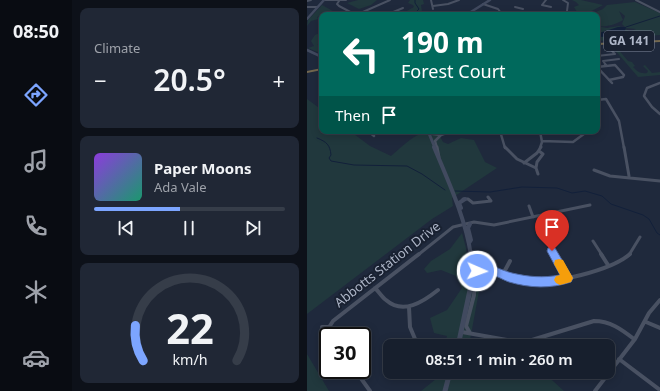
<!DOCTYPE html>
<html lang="en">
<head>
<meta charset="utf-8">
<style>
	body { margin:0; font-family:"Noto Sans",sans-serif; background:#202735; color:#f1f3f6; height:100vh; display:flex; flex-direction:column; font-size:15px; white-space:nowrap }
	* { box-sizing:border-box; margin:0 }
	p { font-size:13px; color:#9ea2aa }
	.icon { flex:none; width:22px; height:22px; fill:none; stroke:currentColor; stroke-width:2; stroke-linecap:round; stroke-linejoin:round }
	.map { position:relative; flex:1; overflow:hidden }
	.details { display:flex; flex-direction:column; gap:8px; padding:8px; background:#0d1119; width:235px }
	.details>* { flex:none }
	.guide { position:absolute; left:12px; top:12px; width:281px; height:122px; border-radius:8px; box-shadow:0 2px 10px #0003,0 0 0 1px #363d49; background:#00695c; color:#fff; overflow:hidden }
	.speed { position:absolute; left:12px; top:327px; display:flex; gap:8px; font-size:20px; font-weight:700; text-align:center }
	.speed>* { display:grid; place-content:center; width:52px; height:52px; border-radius:50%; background:#171f2d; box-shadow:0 2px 10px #0003,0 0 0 1px #363d49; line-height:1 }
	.speed .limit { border:2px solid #111; border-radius:6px; background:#fff; color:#111 }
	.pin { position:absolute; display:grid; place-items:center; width:34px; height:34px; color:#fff; margin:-41px -17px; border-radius:50% 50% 50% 0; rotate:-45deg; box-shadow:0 0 4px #0007 }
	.pin .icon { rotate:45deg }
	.me { position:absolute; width:44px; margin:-22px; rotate:92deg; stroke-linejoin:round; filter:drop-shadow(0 0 3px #0008) }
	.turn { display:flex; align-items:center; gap:14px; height:84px; padding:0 16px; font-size:18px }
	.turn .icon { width:52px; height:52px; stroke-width:2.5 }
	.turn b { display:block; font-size:28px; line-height:34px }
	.then { display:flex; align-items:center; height:38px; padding:0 16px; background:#0003; gap:8px; font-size:15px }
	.big { font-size:30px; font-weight:600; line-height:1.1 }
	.details .card { flex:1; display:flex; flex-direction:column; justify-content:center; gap:6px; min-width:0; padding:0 14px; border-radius:8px; background:#202735 }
	.details .dial { align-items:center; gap:0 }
	.dial svg { height:104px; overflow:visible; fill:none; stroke:#363d49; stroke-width:7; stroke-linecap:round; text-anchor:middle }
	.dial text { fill:#f1f3f6; stroke:none }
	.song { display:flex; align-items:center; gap:12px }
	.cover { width:48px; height:48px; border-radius:6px; background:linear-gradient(135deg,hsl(270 70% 55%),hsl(160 70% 35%)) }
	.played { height:4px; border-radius:2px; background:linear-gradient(90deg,#7ca5ff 45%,#363d49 45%) }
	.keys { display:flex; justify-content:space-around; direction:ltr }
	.heat { display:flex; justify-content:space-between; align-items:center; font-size:22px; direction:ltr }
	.trip { position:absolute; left:76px; top:339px; width:232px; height:40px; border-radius:8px; background:#171f2d; box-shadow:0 2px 10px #0003,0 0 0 1px #363d49; font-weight:600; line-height:40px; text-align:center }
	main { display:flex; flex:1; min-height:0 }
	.menu { display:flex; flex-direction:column; width:72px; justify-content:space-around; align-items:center; background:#090c12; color:#9ea2aa }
	.menu .icon { width:28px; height:28px }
	.menu .selected { color:#7ca5ff }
	.menu b { font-size:18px; color:#f1f3f6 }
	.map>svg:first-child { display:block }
	.green { fill:#21383d }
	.water { fill:#12203a }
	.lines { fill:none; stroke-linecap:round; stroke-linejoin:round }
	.stream { stroke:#12203a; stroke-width:1 }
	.street-far3 { stroke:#495162; stroke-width:2 }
	.street-far2 { stroke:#495162; stroke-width:2.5 }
	.street-far1 { stroke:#495162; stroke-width:3 }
	.street { stroke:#495162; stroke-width:4 }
	.secondary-far3 { stroke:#414a5f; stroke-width:2.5 }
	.secondary-far2 { stroke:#414a5f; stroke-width:3 }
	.secondary-far1 { stroke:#414a5f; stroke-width:4 }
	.secondary { stroke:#414a5f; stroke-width:5 }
	.highway { fill:#73684f; fill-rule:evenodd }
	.route { fill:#7ca5ff; stroke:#516ba6 }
	.slow { fill:#f59e0b }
	.labels { text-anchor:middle; stroke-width:4; stroke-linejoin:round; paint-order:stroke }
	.shield { fill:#192131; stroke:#81899b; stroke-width:1 }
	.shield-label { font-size:12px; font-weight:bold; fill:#aeb6c8 }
	.street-label { font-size:13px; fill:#aeb6c8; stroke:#192131 }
</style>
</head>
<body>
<main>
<nav class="menu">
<b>08:50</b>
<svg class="icon selected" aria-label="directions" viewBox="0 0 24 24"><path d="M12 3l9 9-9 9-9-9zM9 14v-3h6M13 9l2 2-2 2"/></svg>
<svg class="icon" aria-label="music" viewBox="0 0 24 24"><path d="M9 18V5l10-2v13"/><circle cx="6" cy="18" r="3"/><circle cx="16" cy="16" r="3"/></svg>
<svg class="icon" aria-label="phone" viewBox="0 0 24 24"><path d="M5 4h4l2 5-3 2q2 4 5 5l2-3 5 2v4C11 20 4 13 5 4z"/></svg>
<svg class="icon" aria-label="climate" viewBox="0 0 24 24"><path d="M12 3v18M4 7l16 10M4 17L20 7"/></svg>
<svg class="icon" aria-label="car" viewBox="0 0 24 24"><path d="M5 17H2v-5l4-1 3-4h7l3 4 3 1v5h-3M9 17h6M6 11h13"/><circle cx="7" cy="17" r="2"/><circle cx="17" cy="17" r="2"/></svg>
</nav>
<section class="details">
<div class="card"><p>Climate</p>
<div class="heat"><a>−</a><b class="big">20.5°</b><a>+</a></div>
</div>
<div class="card">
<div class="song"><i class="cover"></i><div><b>Paper Moons</b><p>Ada Vale</p></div></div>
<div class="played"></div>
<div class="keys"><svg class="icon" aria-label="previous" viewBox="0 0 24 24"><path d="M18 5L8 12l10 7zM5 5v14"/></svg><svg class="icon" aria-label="pause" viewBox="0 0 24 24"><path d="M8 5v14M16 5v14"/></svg><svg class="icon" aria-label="next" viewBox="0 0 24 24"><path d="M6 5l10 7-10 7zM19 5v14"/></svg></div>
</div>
<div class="card dial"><svg viewBox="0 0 100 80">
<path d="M14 69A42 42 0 1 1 86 69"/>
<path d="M14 69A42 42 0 0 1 8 42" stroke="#7ca5ff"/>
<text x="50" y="56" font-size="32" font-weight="700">22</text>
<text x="50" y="72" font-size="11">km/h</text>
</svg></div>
</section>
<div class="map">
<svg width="353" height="391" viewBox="0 0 353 391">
	<rect width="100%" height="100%" fill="#1f293c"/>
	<path class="green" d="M51,0H70L64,5L52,9L40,3Z
		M103,0H116L117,4L114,5L115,12L118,15L96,13L107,7L106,5L101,3Z
		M265,0H274L296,5L277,15H264L270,12L267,7L272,5L269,2Z
		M328,2L353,13V35L342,36L324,31L329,29L319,28L315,24L318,16L312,11L316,20C307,25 301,27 290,26V15H282L296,9L300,5Z
		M15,5L33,15L23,12L10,17L11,19L4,21L0,26L1,20Z
		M290,26L300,28L312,26L337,38L290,41V34L292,31Z
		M15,32V43L10,45L15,44V52L13,53L1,48L7,46L4,41L8,35Z
		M326,41L329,45L337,50L324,46L310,48L321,61L325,62L328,66L326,67C330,71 333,74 340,73L341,71L336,66L338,65L345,73L353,72V75L331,77L301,42Z
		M0,99L15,110V131H43L63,146L84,156C100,143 108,131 130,131L136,142L141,144L154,138L167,140L178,162L190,168L145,198L146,206L125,219L0,314Z
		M155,233L159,248L161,273L175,275L163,340H171L195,346H137L140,336L127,333L123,318L140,310L155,288L149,276L134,270L120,273L117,269L124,261L143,249Z
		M0,354L22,391H0Z
		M131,372H236L257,391H114L129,379Z"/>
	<path class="water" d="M311,27H319L318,31L320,34L314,36L290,37L292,33Z"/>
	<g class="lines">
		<path class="stream" d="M108,0V3L112,9L109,12V15
			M319,27L353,16
			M10,138C20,142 23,145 24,155L22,158L24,161L47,165L100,166L115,174L138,190
			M148,191L183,192L215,187L250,188L265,193L278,191L295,196L304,204L336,215L342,219L350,233L353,235"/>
		<path class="street-far3" d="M17,0H39
			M124,0L126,9
			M239,0L235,5L244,7
			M256,0L261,3L260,11
			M329,0L353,12
			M0,1L4,0
			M32,1L30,4L32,6L49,15
			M176,4L191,9L195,14L200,15
			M126,6L141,4L152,0
			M0,7H10
			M208,7L216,9
			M49,15L83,0
			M79,15L96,8
			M206,15L214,12L227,15
			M290,54L293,52L291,46L294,44
			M290,56L308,54L302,48
			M299,65L296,61L312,59
			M306,65H308"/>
		<path class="street-far2" d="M298,64L299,66
			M290,67L308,65L317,75L316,77L302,80
			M290,67L305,83
			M353,83L340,88L337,96L345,107L353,114
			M290,100L299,99L312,121L317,148
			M61,131L67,136
			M93,131L95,133L100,131
			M122,131L126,134L134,135
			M176,131L194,133
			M193,131L198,148
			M233,131L235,142L233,148
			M235,141L266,142L281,131
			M130,148L128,141L134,135L145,131"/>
		<path class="street-far1" d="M130,147L132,157
			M198,147L210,159L229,168L231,174
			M317,147L322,176
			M217,163L230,153L234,147
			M229,168L230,162L236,154L232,151
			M287,170L303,176L353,181
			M156,199H161L166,203L184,201L181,197
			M222,206L226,217
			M286,241L295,255
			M245,251L247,255
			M111,255L146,227L167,222L187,225L283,205
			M322,255L333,237"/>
		<path class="street" d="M247,254L260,278
			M294,254L301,265
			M164,269C184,269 201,278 221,281C245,285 305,270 323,254
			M196,274L203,261
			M68,288C72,292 75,297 79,300C96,315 116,302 131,290
			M102,307L103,327L111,346
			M339,322L353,328
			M15,327H22
			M155,332L211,342L225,340L287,321C303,321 314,329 327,339
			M163,333L159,326L167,295L168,274L173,270
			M25,336L21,329L26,321L112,254
			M312,359L353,390
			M48,370L63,391
			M288,391L328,339L342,313L353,300"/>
		<path class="secondary-far3" d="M159,15L183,0
			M0,19L17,0
			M0,50L15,57"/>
		<path class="secondary-far2" d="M121,131L128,148"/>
		<path class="secondary-far1" d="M127,147C142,183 158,217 164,255
			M154,208L152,203L158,199
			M162,243L164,240L161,228L163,224"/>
		<path class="secondary" d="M151,346L163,290L164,254
			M138,391L143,372"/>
		<path class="highway" d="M353,40V42L290,45V43Z
			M15,68V70L0,73V71Z"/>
	</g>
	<path class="route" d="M245,246L248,248L264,275L266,278L264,282C244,289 222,288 202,282C196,280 191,276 184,275C178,273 172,277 166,274L165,271L166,268C184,261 189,269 205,273C222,277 236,278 253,275L240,251L241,248Z"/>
	<path class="slow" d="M252,259L256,260L266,278L264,282L253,285L249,283L247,280L249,276L253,275L247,264L248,260Z"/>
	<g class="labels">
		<rect class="shield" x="297" y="31" width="50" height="20" rx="3"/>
		<g class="shield-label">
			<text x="322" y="45">GA 141</text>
		</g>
		<g class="street-label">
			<text transform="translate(80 264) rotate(-38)" y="5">Abbotts Station Drive</text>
		</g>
	</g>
</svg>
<div class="speed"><div class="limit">30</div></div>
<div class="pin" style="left:245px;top:251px;background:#d93025"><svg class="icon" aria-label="arrive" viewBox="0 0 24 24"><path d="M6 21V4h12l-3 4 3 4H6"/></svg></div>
<svg class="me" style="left:170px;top:271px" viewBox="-20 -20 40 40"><circle r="17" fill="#7ca5ff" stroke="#fff" stroke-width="3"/><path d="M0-11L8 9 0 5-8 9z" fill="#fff"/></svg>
<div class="trip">08:51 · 1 min · 260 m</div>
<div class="guide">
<div class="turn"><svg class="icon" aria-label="left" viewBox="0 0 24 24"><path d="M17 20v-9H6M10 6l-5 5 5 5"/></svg><div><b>190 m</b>Forest Court</div></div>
<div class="then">Then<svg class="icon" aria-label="arrive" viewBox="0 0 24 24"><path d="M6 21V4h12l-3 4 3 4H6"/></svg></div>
</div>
</div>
</main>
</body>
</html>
